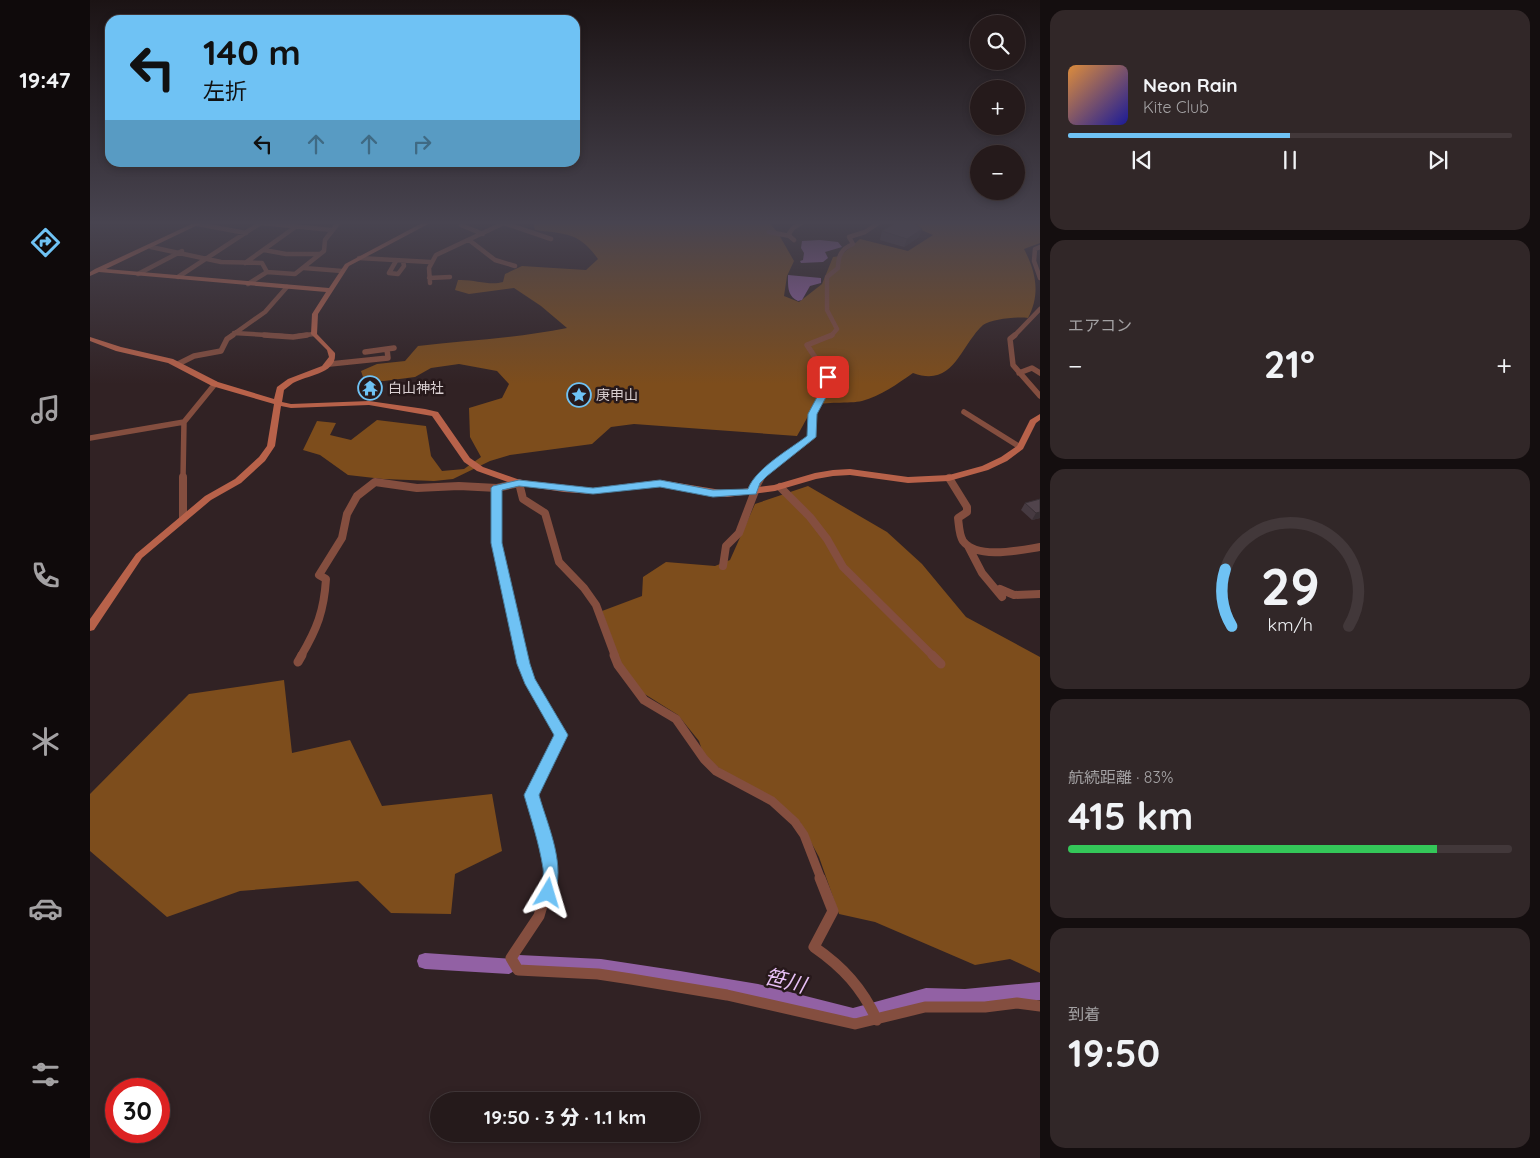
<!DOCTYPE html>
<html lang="ja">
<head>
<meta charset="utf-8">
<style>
	body { margin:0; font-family:Quicksand,"Noto Sans JP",sans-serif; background:#312728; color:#f1f3f6; height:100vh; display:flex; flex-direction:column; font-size:19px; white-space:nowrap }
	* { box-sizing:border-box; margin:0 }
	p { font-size:16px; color:#a3a1a3 }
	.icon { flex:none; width:28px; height:28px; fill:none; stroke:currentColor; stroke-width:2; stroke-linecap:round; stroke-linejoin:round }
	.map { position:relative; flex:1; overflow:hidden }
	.drawer { display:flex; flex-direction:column; gap:10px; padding:10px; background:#140e0f; width:500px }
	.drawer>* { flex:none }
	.top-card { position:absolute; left:15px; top:15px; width:475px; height:152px; border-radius:15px; box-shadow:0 2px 8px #0003,0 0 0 1px #42383a; background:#6fc2f4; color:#111; overflow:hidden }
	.controls { position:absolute; left:880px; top:15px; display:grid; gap:10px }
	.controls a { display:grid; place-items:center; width:55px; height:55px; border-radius:50%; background:#251a1b; box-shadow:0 2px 8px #0003,0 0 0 1px #42383a; font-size:25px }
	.speed { position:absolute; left:15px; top:1078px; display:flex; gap:10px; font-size:25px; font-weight:700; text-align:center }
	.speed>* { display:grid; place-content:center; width:65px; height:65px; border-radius:50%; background:#251a1b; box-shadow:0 2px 8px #0003,0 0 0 1px #42383a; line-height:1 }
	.speed .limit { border:8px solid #d22; background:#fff; color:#111 }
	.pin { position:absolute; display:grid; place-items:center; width:42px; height:42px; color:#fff; margin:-21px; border-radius:10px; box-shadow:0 2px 8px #0006 }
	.me { position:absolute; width:55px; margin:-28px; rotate:7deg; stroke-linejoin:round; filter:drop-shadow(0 0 4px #0008) }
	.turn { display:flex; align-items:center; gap:18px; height:105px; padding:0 15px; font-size:22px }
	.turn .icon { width:65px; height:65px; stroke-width:2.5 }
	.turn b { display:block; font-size:35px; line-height:42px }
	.lanes { display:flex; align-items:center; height:48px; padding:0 15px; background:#0003; justify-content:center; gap:25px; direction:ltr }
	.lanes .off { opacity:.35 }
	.big { font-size:38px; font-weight:800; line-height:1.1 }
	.drawer .widget { flex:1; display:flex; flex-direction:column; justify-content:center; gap:8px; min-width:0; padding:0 18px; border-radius:15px; background:#312728 }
	.drawer .dial { align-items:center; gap:0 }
	.dial svg { height:130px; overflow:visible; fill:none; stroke:#42383a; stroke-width:7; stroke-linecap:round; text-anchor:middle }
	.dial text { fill:#f1f3f6; stroke:none }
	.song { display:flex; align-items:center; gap:15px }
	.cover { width:60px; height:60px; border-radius:8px; background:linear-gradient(135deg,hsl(30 70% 55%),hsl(240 70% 35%)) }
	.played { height:5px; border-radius:2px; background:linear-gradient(90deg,#6fc2f4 50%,#42383a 50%) }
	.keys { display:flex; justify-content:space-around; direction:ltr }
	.heat { display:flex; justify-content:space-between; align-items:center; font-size:28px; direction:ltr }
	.charge { height:8px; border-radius:4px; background:linear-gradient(90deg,#34c759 83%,#42383a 0) }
	.trip { position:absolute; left:340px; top:1092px; width:270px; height:50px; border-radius:25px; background:#251a1b; box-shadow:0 2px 8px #0003,0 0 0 1px #42383a; font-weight:800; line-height:50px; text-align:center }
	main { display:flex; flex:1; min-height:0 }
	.menu { display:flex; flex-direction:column; width:90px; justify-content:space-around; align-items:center; background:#0f0a0b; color:#a3a1a3 }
	.menu .icon { width:35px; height:35px }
	.menu .current { color:#6fc2f4 }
	.menu b { font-size:22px; color:#f1f3f6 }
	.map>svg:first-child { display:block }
	.forest { fill:#7d4d1c }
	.water { fill:#9261a4 }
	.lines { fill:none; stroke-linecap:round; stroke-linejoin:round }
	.river { fill:#9261a4; fill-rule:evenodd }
	.street-far4 { stroke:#844e3f; stroke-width:4.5 }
	.street-far3 { stroke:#844e3f; stroke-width:5.5 }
	.street-far2 { stroke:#844e3f; stroke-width:8 }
	.street-far1 { stroke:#844e3f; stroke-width:9 }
	.street { stroke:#844e3f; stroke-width:11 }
	.secondary { fill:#b8624a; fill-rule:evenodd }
	.wall { fill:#463a41 }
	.shaded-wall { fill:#393035 }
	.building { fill:#51444c; stroke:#393035 }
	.route { fill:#6fc2f4; stroke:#487e9f }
	.labels { text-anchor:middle; stroke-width:5; stroke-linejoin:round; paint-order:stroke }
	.far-poi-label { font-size:14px; fill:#dad0d2; stroke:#27191b; text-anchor:start }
	.near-water-label { font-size:21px; font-style:italic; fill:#e6bff5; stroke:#27191b }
</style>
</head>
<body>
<main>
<nav class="menu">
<b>19:47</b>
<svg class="icon current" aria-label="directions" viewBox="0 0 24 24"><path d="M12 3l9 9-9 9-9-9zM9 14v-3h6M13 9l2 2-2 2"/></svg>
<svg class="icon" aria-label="music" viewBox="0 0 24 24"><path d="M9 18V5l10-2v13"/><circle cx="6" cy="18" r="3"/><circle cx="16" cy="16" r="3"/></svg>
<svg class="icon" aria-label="phone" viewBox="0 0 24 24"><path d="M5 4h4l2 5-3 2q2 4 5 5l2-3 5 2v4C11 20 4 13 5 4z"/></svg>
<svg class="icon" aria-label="climate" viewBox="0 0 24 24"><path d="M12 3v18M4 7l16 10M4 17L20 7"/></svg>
<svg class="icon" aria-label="car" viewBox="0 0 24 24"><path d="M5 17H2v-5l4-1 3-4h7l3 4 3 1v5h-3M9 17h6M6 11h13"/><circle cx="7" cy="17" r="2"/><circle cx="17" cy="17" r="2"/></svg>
<svg class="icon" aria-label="filters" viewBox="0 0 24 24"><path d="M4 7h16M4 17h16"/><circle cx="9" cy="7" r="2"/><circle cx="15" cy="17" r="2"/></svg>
</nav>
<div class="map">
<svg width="950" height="1158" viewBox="0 0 950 1158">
	<rect width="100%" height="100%" fill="#312224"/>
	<path class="forest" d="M443,222H679L688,233L704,261L697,276L694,296L709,302L732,284L743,257L750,256L770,239L818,251L843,235L813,222H950V243L934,249C947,274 950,295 938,318C929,316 901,319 893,325C870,346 864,388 823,373C807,384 791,396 772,401C760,404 733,401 725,406C721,409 711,430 707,436L544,424L521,427L502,444L420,455L400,461L363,479L344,481L293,479L258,475L230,455L213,450L227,421L246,423L240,435L261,440L287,420L336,426L341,456L352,471L374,469L391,457L380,437L379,408L412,398L419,384L407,371L369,364L341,368L325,377L294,381L274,380L271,371L287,364L315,361L328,346C378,340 428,338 477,328L451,306L424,288L379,294L365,290L368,280C384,279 399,286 413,282L415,274L432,266L496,270L508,259C489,232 476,234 445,230Z
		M718,486L797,532L832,564L876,617L950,657V973L920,959L885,965L785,922L749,914L729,857L710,822L647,782L614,756L609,741L588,715L553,693L531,663L512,611L552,596L553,577L576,562L625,566L640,560L665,504Z
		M194,680L202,753L260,740L292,806L402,794L412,851L365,874L361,914L301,913L268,881L150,891L77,917L0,851V794L99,694Z"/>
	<path class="water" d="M730,240L748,242L752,247L735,252L738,258L733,262L711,263L710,261L713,260L714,253L711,248L712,241Z
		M698,275L731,278V283L720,286L712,300L708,301C697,296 698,286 698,275Z"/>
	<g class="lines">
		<path class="river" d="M335,953L422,959L429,955L511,959L590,971L668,984L763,1008L836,988L875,989L950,982V1000L875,1007L836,1006L763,1026L668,1002L590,987L511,975L426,970L419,974L335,969L329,967L327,961L329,955Z"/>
		<path class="street-far4" d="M411,222L461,239
			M171,223L242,230
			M107,224L156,233
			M371,225L393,234
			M679,232L700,236
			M379,240L405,260L425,266
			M704,240L698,235L703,228L713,222
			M61,247L131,262L172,263L177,272
			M950,247L945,249L944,261L950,278
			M174,250L196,254H229
			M269,258L340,262
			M306,261L299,273L308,274L314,266L313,261
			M155,263L204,228
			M214,268L252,271
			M48,274L92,251
			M88,277L172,222
			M339,278L360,277
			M340,283L339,268L346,255L414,223
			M158,284L177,272L205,274L234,251L235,240L249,222
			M144,333L193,336
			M141,336L175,312L197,287
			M208,336L224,334
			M741,336L747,329L737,310V277L748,268C748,256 751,249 763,244L759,237L775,232L790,222
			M924,336L950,309"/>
		<path class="street-far3" d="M174,335L203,337L217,335
			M925,335L920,339L923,365L950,396
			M275,352L304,348
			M88,364L104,356L131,351L137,339L143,335
			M240,364L298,358L297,349
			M929,373L942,368L950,373
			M874,412L930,447
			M0,438L94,422L125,384
			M93,478L94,422
			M670,478L722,437L723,414L739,384L738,377L717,345L742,335"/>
		<path class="street-far2" d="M859,478L877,507V512L868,518C869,525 869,535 873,541C887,560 931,550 950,547
			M690,487L720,517L737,539L753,567L843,656
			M407,488V543L431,656
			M663,492L671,477
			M93,518V477
			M878,546L892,573L912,597
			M633,566L636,546L649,533L665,491
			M910,589L924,595L950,594
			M211,656C227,629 234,611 236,579L229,575L252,538L257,514L267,496L285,482L327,488L369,486L407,488L429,483L433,499L455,513L469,562L494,588L506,605L525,656"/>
		<path class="street-far1" d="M431,655L439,681L471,735L442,795L461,868L460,879
			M524,655L528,665L554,700L586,719L614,759L626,771L682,801L705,822L714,835L731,879
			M842,655L851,664
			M208,662L212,655"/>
		<path class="street" d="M460,878L449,916L421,958L428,970L508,974L541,979L637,995L765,1024L835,1007H895L927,1003L950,1006
			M730,878L743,911L724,947C753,967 772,988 787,1020"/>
		<path class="secondary" d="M106,222H114L16,269L239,288L255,264L334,222H342L259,266L228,314L227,334L245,353C247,374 217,375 203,383C200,385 197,388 194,390L192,402L201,404L279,401L335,409L348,412L380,458L393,467L430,480L503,488L570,480L637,491L684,485L725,473L743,470L760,469L818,477L859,475L892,466L911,457L927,446L940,420L950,414V420L946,423L933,449L917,461L898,470L859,481L818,483L760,475L743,476L726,479L685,491L637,497L570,486L503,494L474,492L426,485L387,471L374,462L342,416L279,405L201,408L191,406L185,446L175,461L151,483L121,500L52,558L4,630L0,631V619L46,554L115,496L145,479L169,457L177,446L184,404L122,386L78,363L26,351L0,341V337L31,347L83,359L128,382L184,399L187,387L198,379L232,366L239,357L237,350L221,334L222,314L236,292L9,272L0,276V272L5,269Z"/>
	</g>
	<path class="wall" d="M828,224L827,226L829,237L814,247L790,240L792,231Z
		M950,499V518L942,520L931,510L935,503Z"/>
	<path class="shaded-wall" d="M832,229L829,237L814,247L817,239Z
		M950,512V518L942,520L946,513Z"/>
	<path class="building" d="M807,222H816L828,224L826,225L832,229L817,239L792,231Z
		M950,499V512L946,513L935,503Z"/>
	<linearGradient id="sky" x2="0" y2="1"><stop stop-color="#1b1314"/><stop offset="0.58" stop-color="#484450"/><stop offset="1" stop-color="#484450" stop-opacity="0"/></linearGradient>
	<rect width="950" height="384" fill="url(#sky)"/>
	<path class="route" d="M738,375L742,377L743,384L727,414L726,437L677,476L670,483L666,494L623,497L570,487L503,494L429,486L412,490V543L440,664L445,679L478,735L449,795C458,827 477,866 463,898L458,901L452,898C448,889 455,878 453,868C449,843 441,819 434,795L464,735L435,684L427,664L401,543V488L403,486L429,480L503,488L570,480L623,490L658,489C665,469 700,449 717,436L718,414L734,384L733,377Z"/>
	<defs>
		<g id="temple-ring" transform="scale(1.25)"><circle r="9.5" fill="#27191b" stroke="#6fc2f4" stroke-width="1.5"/><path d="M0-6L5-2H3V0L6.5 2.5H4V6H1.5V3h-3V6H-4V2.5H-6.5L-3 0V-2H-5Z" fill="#6fc2f4"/></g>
		<g id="sight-ring" transform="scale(1.25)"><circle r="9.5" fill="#27191b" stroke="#6fc2f4" stroke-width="1.5"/><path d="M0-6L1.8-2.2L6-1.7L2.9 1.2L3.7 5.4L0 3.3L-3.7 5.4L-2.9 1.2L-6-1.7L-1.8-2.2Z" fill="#6fc2f4"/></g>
	</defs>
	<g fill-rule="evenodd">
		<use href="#temple-ring" x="280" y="388"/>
		<use href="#sight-ring" x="489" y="395"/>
	</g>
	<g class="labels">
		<g class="far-poi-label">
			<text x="298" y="393">白山神社</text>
			<text x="506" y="400">庚申山</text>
		</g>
		<g class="near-water-label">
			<text transform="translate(695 981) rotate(14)" y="7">笹川</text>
		</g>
	</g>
</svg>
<div class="controls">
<a><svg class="icon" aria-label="search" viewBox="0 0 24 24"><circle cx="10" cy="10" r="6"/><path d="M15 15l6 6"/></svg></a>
<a>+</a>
<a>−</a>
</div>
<div class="speed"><div class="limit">30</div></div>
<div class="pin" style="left:738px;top:377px;background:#d93025"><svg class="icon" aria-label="arrive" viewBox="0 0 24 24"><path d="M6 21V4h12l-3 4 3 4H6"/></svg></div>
<svg class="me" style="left:458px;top:893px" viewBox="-20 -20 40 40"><path d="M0-17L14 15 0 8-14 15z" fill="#6fc2f4" stroke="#fff" stroke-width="4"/></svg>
<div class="trip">19:50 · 3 分 · 1.1 km</div>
<div class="top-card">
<div class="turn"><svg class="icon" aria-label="left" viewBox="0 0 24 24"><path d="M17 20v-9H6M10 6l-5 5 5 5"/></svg><div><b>140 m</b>左折</div></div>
<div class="lanes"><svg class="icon" aria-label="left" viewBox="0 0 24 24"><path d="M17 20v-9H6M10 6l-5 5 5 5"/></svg><svg class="icon off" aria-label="ahead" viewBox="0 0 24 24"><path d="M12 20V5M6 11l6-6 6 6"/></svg><svg class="icon off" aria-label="ahead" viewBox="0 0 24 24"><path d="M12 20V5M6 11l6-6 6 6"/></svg><svg class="icon off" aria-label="right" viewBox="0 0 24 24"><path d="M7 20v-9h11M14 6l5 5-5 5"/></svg></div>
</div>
</div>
<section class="drawer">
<div class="widget">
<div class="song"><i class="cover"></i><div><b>Neon Rain</b><p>Kite Club</p></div></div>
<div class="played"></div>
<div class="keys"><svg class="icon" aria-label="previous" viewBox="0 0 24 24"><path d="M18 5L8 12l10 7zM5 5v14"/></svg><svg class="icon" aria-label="pause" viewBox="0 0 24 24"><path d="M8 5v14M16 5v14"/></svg><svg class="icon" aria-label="next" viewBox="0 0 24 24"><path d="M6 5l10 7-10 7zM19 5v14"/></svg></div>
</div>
<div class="widget"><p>エアコン</p>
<div class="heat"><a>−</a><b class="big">21°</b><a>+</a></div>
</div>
<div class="widget dial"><svg viewBox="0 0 100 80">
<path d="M14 69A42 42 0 1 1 86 69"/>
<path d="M14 69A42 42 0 0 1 10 34" stroke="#6fc2f4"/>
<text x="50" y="56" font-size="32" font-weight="700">29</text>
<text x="50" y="72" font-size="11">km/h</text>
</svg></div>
<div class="widget"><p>航続距離 · 83%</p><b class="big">415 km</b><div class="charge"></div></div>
<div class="widget"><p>到着</p><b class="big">19:50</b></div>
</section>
</main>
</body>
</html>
